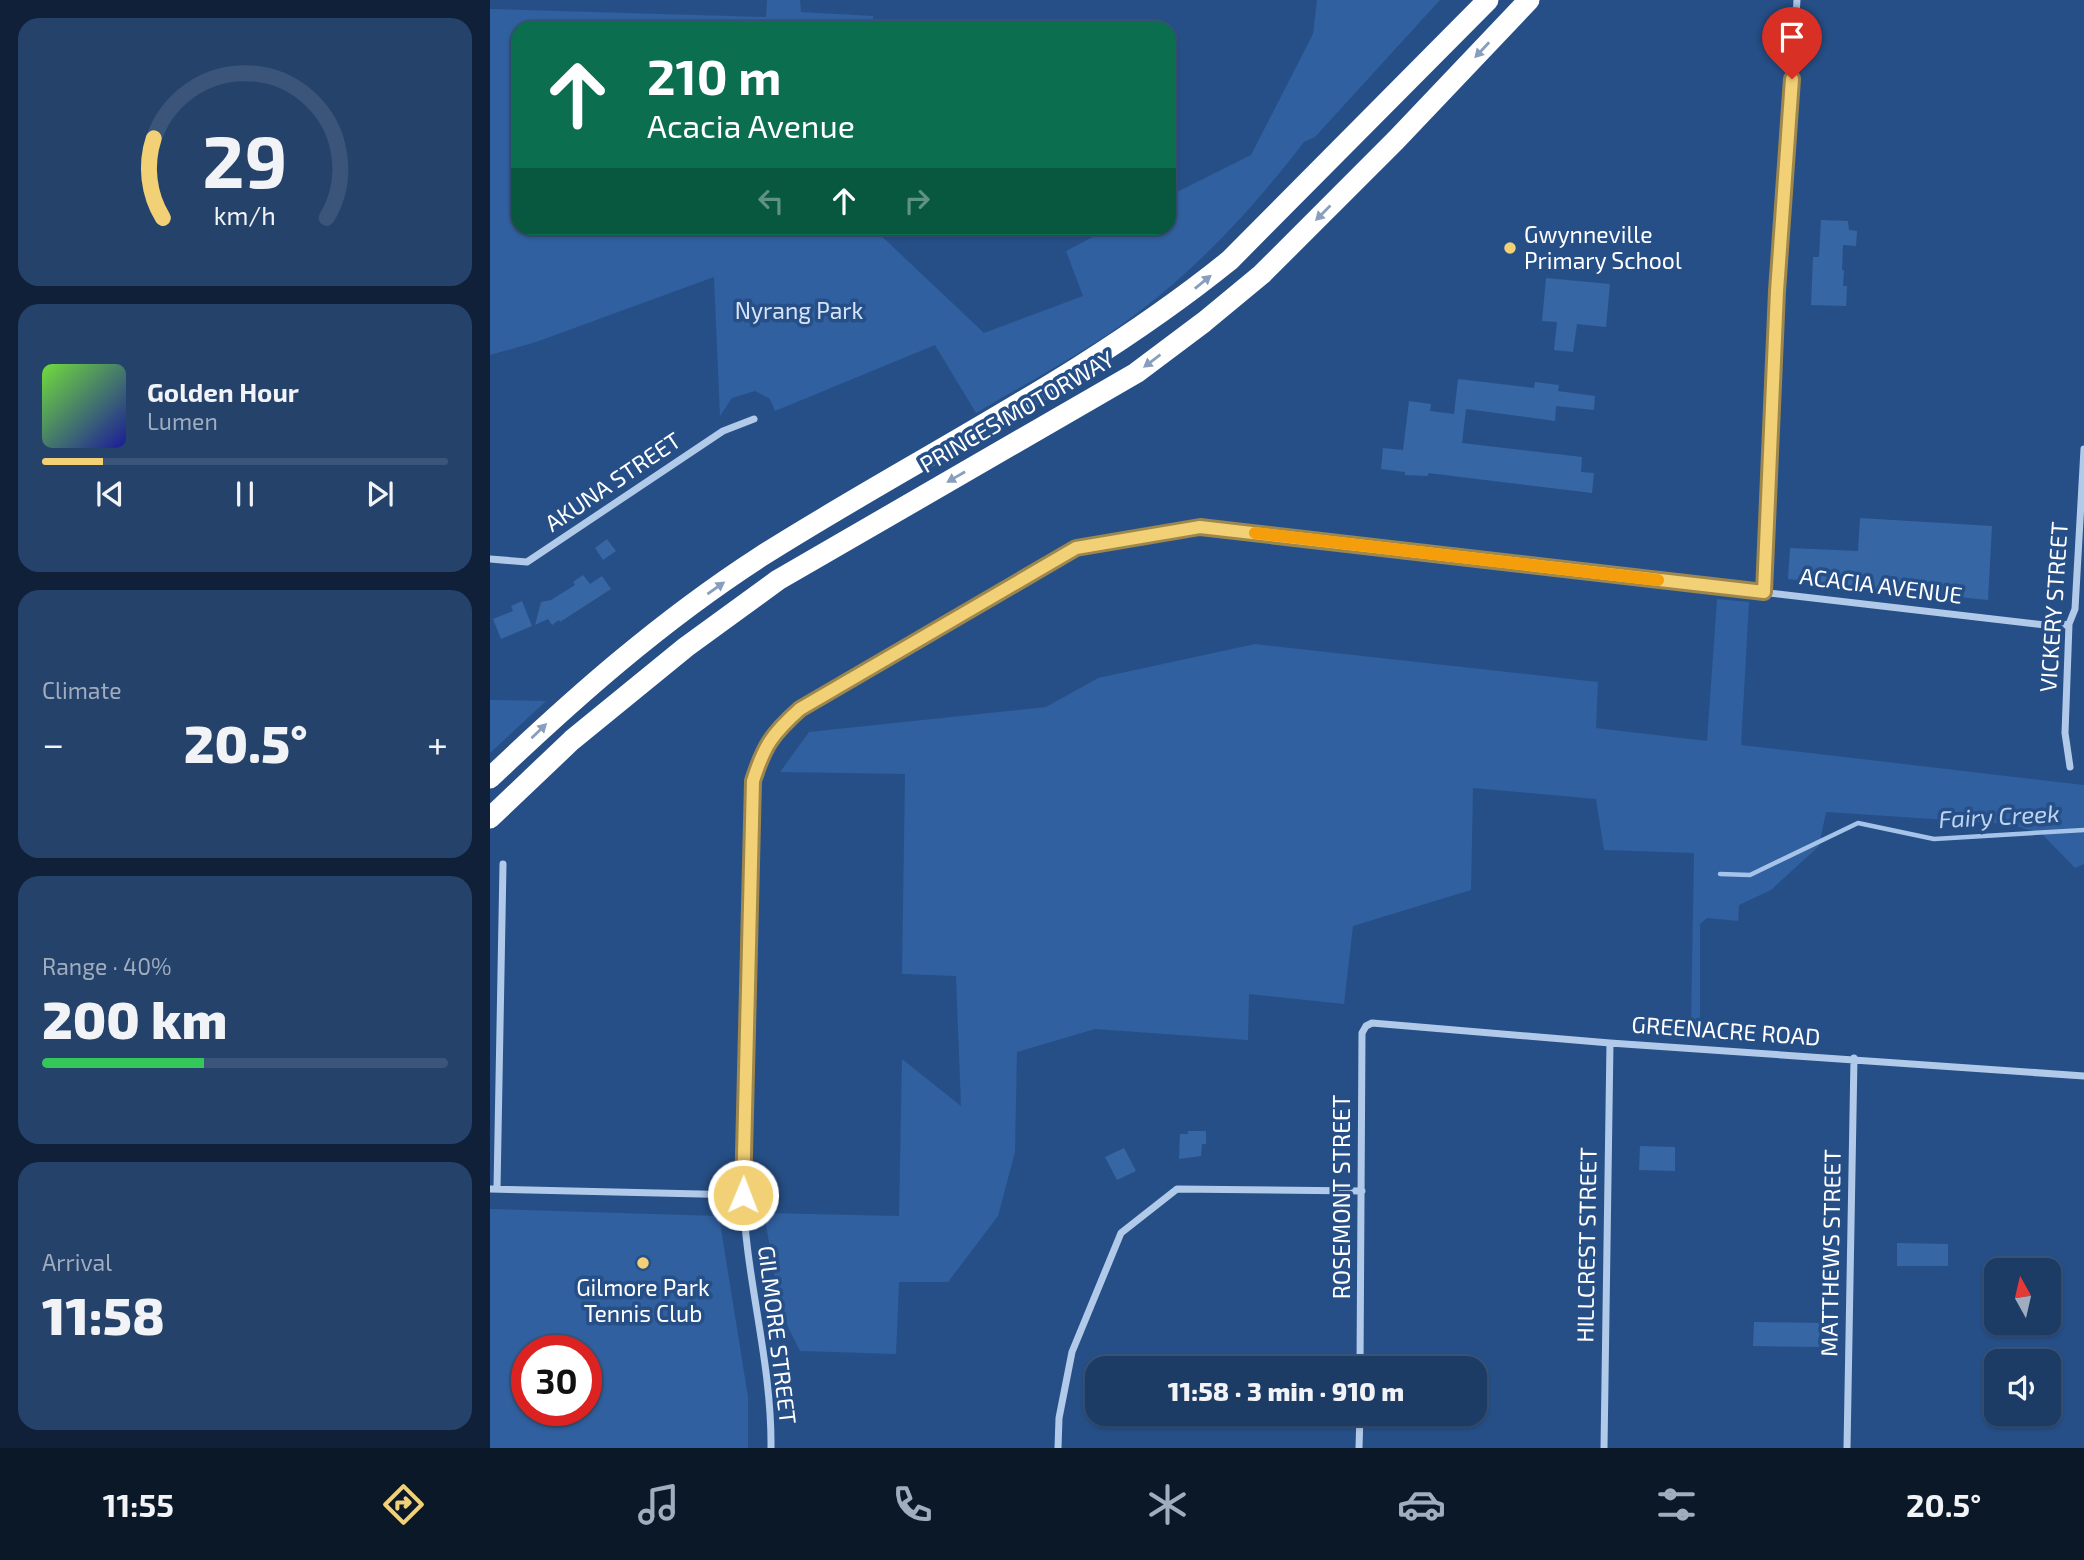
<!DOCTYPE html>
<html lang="en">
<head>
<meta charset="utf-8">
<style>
	body { margin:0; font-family:"Exo 2",sans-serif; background:#25426b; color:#f1f3f6; height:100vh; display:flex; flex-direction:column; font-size:26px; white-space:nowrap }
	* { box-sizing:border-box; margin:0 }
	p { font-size:23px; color:#a0adbf }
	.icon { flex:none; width:38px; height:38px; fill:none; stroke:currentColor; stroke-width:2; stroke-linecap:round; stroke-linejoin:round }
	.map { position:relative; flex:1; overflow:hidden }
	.side { display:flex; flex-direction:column; gap:18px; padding:18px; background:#0f2038; width:490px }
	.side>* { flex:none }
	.hud { position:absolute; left:21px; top:21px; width:665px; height:214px; border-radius:21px; box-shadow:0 2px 5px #0004,0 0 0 2px #3a5579; background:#0b6e4f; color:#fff; overflow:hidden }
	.needle { width:46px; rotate:352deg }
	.controls { position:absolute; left:1494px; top:1258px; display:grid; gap:14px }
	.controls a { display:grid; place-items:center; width:77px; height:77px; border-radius:14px; background:#1c3b65; box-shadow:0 2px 5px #0004,0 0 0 2px #3a5579; font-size:35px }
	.speed { position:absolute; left:21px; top:1335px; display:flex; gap:14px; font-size:35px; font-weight:700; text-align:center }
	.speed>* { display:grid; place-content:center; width:91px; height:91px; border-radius:50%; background:#1c3b65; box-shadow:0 2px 5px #0004,0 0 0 2px #3a5579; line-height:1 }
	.speed .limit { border:10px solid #d22; background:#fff; color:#111 }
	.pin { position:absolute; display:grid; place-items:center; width:60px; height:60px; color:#fff; margin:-72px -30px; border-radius:50% 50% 50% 0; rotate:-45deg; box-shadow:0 0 7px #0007 }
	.pin .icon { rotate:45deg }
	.me { position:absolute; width:77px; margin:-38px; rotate:1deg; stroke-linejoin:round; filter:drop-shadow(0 0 5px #0008) }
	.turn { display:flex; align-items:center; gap:24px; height:147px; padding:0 21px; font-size:32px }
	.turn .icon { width:91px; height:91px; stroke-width:2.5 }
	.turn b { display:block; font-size:49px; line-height:60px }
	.lanes { display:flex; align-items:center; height:66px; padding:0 21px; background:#0003; justify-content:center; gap:35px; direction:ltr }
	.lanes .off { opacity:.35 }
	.big { font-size:52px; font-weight:800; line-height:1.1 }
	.side .card { flex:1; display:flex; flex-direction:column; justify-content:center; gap:10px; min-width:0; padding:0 24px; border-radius:21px; background:#25426b }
	.side .dial { align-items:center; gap:0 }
	.dial svg { height:182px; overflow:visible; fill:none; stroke:#3a5579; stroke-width:7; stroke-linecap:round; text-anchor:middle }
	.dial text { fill:#f1f3f6; stroke:none }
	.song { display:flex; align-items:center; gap:21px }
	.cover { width:84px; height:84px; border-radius:10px; background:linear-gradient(135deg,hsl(100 70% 55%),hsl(240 70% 35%)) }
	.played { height:7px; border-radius:4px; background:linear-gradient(90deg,#f2d076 15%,#3a5579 15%) }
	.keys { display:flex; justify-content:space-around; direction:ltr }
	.heat { display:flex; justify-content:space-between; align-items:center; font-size:38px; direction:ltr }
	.charge { height:10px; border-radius:5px; background:linear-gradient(90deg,#34c759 40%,#3a5579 0) }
	.trip { position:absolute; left:595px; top:1356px; width:402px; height:70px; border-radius:21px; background:#1c3b65; box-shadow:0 2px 5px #0004,0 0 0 2px #3a5579; font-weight:800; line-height:70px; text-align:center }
	.dock { display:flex; height:112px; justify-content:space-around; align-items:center; background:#0b1828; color:#a0adbf }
	.dock .icon { width:49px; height:49px }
	.dock .current { color:#f2d076 }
	.dock b { font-size:32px; color:#f1f3f6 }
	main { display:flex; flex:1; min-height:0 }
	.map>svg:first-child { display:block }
	.green { fill:#30609f; fill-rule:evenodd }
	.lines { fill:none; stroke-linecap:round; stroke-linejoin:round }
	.stream { stroke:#a6c4e9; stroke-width:4.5 }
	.building { fill:#3666a4 }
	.street { stroke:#b1cae9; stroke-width:7 }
	.highway { stroke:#fff; stroke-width:21 }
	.oneway { fill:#889ebd }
	.route-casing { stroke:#9d874d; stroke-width:18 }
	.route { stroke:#f2d076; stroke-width:12 }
	.slow { stroke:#f59e0b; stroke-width:12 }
	.poi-dot { fill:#f2d076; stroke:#264f87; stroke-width:2.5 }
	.labels { text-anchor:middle; stroke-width:7; stroke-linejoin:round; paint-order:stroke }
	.poi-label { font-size:23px; fill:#fff; stroke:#264f87; text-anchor:start }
	.park-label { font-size:23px; fill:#d5e4f7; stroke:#264f87 }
	.street-label { font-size:23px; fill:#fff; stroke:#264f87 }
	.water-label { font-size:24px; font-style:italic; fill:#bdd4f0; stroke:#264f87 }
</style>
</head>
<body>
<main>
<section class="side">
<div class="card dial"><svg viewBox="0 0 100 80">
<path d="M14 69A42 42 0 1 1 86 69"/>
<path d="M14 69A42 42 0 0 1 10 34" stroke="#f2d076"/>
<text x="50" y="56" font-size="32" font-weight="700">29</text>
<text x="50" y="72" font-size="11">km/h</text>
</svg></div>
<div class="card">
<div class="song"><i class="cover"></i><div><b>Golden Hour</b><p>Lumen</p></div></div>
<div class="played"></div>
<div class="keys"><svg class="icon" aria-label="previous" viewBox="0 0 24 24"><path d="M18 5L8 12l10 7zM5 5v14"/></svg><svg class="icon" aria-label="pause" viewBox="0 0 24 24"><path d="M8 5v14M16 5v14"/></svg><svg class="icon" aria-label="next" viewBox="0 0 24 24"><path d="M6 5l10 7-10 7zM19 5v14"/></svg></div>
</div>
<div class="card"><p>Climate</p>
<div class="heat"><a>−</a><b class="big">20.5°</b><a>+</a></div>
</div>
<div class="card"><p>Range · 40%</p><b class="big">200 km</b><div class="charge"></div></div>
<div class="card"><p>Arrival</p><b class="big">11:58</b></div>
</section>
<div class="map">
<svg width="1594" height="1448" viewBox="0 0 1594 1448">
	<rect width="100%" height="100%" fill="#264f87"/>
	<path class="green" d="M277,0H310L311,12L383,16V28H28V228H383L494,333L593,296L576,251L620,228H679V196L761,155L823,34L827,0H950L825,137L814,142C765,206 711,265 646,314C598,351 538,382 486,413L445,345L285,411L280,399L265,391L242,398L230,416L224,277L46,342L0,355V9L276,17Z
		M1227,599L1259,602L1251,745L1594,785V864L1585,868L1552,834L1519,824L1336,812L1329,846L1281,890L1249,905L1248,921L1217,918L1210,924V1027L1201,1026L1204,853L1114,850L1106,799L983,788L981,890L863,926L854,1004L759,994L758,1040L605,1029L527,1052L525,1152L508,1216L458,1282H409L406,1354L310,1351L291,1313L274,1213L409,1216L412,1059L471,1106L466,976L412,974L415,774L290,772L319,732L556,707L608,678L765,644L1108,682L1106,728L1217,741Z
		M0,700L56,701L0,753Z
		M0,1209L229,1216L258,1397V1448H0ZM37,1351H96V1410H37Z"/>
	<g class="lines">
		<path class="stream" d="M1230,874L1260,875L1368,823L1444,839L1594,830"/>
	</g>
	<path class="building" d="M1331,220L1358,221L1359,230L1367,231L1366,246L1353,245L1352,270H1354L1353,286H1357L1356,306L1321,305L1323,257H1329Z
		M1056,278L1120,284L1116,327L1087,324L1083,352L1064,350L1067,322L1052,321Z
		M968,379L1044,388L1045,382L1069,385L1068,391L1105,396L1104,410L1066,406L1065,421L976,409L972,443L1092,457L1091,472L1104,473L1102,493L938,473V476L915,475V472L891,469L893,448L913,450L919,401L941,404L940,411L964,414Z
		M1370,518L1502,526L1498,600L1298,579L1300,548L1368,551Z
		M117,539L126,551L113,560L105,548Z
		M93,575L100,584L112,576L121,589L70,622L69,620L62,625L58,619L45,625L51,602L61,600L85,585L83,582Z
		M32,601L42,626L11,639L3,619L23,611L21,606Z
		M698,1131H716V1144H712L711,1156L689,1159L690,1134H698Z
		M1150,1146L1185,1147V1171L1149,1170Z
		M634,1148L646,1171L627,1180L615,1157Z
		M1407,1243L1458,1244V1266H1407Z
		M1264,1322L1330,1323L1329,1347L1263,1346Z"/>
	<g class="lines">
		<path class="street" d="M0,559L37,562L233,431L264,419
			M1274,592L1287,291L1307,0
			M1580,767L1575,733L1579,624L1585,609L1594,449
			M0,1189L253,1195
			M7,1189L13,864
			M870,1368L872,1033L876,1026L882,1023L1120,1043L1594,1076
			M281,1448C282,1363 256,1280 253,1195L263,781C274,746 282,734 310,709L586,548L710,527L1563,626L1579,624
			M568,1448L569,1418L582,1352L631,1233L687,1189L872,1191
			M869,1448L870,1414
			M1114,1448L1120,1043
			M1357,1448L1364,1058"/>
		<path class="highway" d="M0,778C85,697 171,621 270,557C428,457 594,378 740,260L998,0
			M0,818L82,740L196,647L288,580L646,373L714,322L772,274L906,140L1039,0"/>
	</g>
	<defs><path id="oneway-solid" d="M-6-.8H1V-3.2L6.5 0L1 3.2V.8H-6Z" transform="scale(1.75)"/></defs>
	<g class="oneway">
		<use href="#oneway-solid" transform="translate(992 50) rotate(133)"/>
		<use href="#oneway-solid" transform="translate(833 213) rotate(135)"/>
		<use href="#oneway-solid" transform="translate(713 282) rotate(-39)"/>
		<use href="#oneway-solid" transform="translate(662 361) rotate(143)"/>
		<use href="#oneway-solid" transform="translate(466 477) rotate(150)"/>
		<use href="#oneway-solid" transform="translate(226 588) rotate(-35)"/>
		<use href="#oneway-solid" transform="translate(49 731) rotate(-44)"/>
	</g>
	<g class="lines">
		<g class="route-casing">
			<path id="route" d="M253,1195L263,781C274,746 282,734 310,709L586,548L710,527L1274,592L1287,291L1302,79"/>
		</g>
		<use href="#route" class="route"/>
		<path class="slow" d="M765,533L1168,580"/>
	</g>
	<g class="poi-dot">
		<circle cx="1020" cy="248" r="7"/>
		<circle cx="153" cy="1263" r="7"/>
	</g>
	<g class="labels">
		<g class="poi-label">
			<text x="1034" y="243">Gwynneville<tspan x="1034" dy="26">Primary School</tspan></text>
			<text x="153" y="1296" text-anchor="middle">Gilmore Park<tspan x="153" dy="26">Tennis Club</tspan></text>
		</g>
		<g class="park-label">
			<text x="309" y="319">Nyrang Park</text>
		</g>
		<g class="street-label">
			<text transform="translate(527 412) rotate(-30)" y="8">PRINCES MOTORWAY</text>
			<text transform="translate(123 482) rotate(-34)" y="8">AKUNA STREET</text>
			<text transform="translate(1391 586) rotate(7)" y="8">ACACIA AVENUE</text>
			<text transform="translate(1564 607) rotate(-86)" y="8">VICKERY STREET</text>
			<text transform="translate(1236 1031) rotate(4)" y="8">GREENACRE ROAD</text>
			<text transform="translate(852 1197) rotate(-90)" y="8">ROSEMONT STREET</text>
			<text transform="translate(1097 1245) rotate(-89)" y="8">HILLCREST STREET</text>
			<text transform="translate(1341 1253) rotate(-89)" y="8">MATTHEWS STREET</text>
			<text transform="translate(287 1335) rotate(83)" y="8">GILMORE STREET</text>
		</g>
		<g class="water-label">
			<text transform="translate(1509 817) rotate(-3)" y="8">Fairy Creek</text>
		</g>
	</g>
</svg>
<div class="controls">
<a><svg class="needle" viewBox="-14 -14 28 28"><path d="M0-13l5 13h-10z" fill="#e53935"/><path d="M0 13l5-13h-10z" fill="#a0adbf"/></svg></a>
<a><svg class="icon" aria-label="sound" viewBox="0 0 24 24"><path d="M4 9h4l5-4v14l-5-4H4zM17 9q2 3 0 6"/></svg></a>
</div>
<div class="speed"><div class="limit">30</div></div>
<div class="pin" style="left:1302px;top:79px;background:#d93025"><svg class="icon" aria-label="arrive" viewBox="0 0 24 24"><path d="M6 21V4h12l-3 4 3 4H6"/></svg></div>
<svg class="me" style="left:253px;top:1195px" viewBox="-20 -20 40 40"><circle r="17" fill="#f2d076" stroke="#fff" stroke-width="3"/><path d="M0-11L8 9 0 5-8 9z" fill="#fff"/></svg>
<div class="trip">11:58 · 3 min · 910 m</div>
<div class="hud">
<div class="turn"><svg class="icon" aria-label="ahead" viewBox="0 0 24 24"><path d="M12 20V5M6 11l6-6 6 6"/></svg><div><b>210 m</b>Acacia Avenue</div></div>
<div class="lanes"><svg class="icon off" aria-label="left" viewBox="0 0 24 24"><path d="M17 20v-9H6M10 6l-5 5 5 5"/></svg><svg class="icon" aria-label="ahead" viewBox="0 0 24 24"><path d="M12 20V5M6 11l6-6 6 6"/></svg><svg class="icon off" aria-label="right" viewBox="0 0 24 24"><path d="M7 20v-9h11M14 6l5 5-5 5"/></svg></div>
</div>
</div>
</main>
<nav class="dock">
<b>11:55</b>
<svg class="icon current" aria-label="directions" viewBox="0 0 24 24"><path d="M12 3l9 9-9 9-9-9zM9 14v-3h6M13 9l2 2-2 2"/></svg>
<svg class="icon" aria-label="music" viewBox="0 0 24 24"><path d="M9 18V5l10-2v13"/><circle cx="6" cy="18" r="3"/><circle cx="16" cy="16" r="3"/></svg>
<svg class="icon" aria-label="phone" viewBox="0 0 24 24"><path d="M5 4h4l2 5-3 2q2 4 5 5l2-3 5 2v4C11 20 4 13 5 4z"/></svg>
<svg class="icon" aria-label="climate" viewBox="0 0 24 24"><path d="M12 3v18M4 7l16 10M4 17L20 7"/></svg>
<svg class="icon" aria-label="car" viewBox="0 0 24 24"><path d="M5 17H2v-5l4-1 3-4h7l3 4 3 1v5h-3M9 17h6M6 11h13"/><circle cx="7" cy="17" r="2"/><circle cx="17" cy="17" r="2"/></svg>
<svg class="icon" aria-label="filters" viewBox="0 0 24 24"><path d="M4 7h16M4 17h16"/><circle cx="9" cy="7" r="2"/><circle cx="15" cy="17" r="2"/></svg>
<b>20.5°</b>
</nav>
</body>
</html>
